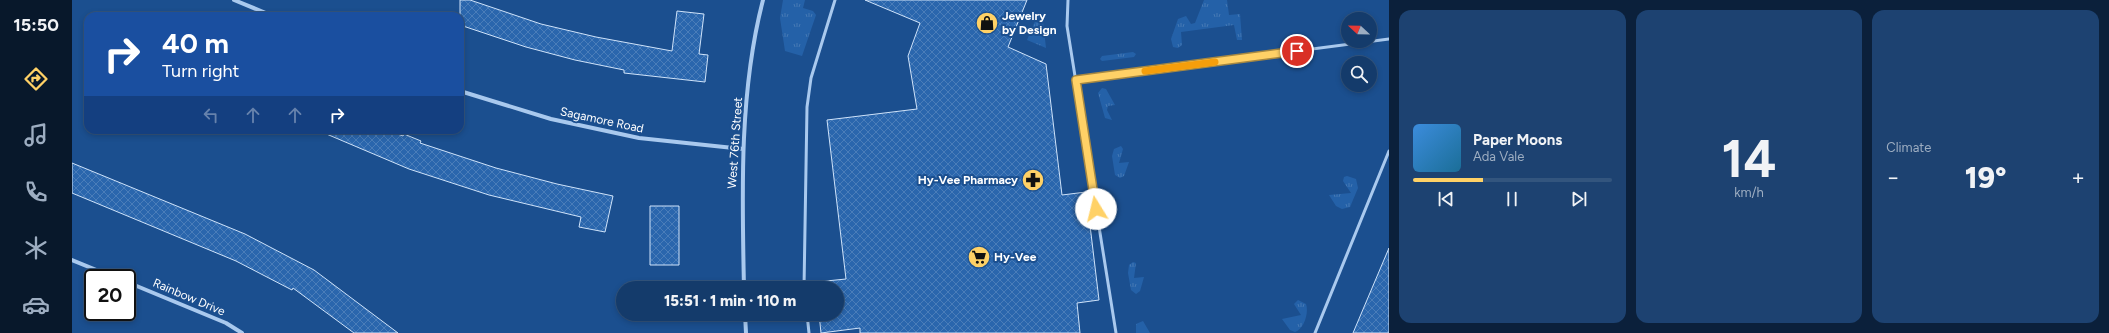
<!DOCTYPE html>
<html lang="en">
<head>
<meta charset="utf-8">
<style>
	body { margin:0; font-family:Figtree,sans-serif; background:#1d4271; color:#f1f3f6; height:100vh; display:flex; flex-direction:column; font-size:15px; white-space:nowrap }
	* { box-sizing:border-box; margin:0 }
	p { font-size:13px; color:#9dadc1 }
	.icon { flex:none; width:22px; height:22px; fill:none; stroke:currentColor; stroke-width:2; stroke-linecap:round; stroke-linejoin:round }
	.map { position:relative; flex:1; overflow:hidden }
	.drawer { display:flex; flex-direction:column; gap:10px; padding:10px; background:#0b203b; width:720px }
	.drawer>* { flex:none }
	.top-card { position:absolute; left:12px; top:12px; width:380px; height:122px; border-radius:12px; box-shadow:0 2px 6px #0003,0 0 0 1px #33557e; background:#1a4fa0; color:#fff; overflow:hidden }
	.needle { width:26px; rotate:292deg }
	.fabs { position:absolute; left:1269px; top:12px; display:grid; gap:8px }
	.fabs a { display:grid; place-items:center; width:36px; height:36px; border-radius:50%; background:#143b6b; box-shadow:0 2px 6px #0003,0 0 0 1px #33557e; font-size:20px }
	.speed { position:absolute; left:12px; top:269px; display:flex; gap:8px; font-size:20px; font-weight:700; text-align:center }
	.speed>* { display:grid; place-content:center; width:52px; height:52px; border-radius:50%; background:#143b6b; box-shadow:0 2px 6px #0003,0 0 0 1px #33557e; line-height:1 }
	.speed .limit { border:2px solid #111; border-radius:6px; background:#fff; color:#111 }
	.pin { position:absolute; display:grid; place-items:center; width:34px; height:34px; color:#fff; margin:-17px; border:2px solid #fff; border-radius:50%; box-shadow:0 1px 4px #0007 }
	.me { position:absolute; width:44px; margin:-22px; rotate:351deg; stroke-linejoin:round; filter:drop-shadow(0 0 3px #0008) }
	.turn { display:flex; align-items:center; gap:14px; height:84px; padding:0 12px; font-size:18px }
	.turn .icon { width:52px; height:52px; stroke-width:2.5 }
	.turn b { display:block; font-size:28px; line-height:34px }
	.lanes { display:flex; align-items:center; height:38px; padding:0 12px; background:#0003; justify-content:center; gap:20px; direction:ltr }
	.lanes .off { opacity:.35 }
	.big { font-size:30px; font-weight:800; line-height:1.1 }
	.drawer .card { flex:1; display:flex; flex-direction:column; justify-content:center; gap:6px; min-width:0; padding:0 14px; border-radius:12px; background:#1d4271 }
	.drawer .dial { align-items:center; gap:0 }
	.dial b { font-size:52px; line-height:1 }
	.song { display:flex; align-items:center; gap:12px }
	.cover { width:48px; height:48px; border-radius:6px; background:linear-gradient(135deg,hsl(210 70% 55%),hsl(200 70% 35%)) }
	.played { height:4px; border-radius:2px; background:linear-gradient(90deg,#ffd166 35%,#33557e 35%) }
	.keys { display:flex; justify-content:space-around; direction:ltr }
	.heat { display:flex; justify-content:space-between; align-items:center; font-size:22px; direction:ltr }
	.drawer .tiles { flex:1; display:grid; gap:10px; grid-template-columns:repeat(3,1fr) }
	.trip { position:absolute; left:544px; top:281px; width:228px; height:40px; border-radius:20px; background:#143b6b; box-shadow:0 2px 6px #0003,0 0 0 1px #33557e; font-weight:800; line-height:40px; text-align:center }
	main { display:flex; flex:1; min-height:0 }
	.tab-bar { display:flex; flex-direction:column; width:72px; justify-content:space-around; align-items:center; background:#08182b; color:#9dadc1 }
	.tab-bar .icon { width:28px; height:28px }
	.tab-bar .current { color:#ffd166 }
	.tab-bar b { font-size:18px; color:#f1f3f6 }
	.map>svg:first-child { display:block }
	.grass { fill:url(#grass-tufts) }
	.building { fill:url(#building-cross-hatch); stroke:#cfe3fa }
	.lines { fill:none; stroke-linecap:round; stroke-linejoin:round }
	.lane { stroke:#a9c9ee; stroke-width:3 }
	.street { stroke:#a9c9ee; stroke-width:4 }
	.route-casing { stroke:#a68842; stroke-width:10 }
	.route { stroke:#ffd166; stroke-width:7 }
	.slow { stroke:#f59e0b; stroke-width:7 }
	.labels { text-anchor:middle; stroke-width:4; stroke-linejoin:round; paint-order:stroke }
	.poi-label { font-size:12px; font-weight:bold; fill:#fff; stroke:#1b4f8f; text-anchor:start }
	.street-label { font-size:12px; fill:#fff; stroke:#1b4f8f }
</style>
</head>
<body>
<main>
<nav class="tab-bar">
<b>15:50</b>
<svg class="icon current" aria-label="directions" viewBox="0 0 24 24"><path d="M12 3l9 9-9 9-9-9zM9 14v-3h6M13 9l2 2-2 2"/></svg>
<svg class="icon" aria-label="music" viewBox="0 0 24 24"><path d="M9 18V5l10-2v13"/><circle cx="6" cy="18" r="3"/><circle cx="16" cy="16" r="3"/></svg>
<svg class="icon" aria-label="phone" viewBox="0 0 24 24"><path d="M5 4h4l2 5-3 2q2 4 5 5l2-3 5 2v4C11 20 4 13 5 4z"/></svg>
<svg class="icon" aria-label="climate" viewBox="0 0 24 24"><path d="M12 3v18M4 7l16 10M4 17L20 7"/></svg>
<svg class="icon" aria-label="car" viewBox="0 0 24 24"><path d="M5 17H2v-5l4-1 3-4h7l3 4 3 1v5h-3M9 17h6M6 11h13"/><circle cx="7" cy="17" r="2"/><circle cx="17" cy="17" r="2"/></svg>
</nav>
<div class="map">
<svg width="1317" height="333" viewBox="0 0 1317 333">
	<defs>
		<pattern id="grass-tufts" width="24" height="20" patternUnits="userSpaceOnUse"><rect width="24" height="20" fill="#2461a8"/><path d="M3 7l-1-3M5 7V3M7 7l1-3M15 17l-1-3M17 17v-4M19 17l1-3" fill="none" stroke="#4579b5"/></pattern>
		<pattern id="building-cross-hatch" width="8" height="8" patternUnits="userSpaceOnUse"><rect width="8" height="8" fill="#2a66ad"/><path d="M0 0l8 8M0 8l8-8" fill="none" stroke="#4a7db9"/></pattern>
	</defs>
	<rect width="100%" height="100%" fill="#1b4f8f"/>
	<path class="grass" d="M711,0H733L731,8L741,11L744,15L730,56L713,51L708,18Z
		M1132,0H1155L1157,15L1168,14L1170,40H1165L1162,25L1109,32L1110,45L1106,48L1101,47L1099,39L1106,19L1114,16L1119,24L1123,23Z
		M967,12L970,13L974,48L955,40Z
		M1061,52L1064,54L1062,57L1030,61L1028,59L1030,56Z
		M1030,88L1034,89L1043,105L1036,106L1035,110L1040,120L1033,118L1026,93Z
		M1049,146L1051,149L1047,163L1057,162L1052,176L1048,178L1043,175L1040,156L1042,149Z
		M1275,176L1284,179L1286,188L1278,207L1270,209L1264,206L1257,195L1279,193L1271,181L1272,177Z
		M1061,262L1064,263L1062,278L1072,277L1068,291L1064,294L1059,290L1056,273L1057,265Z
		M1226,300L1234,304C1237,313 1232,329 1223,332L1218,330L1210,319L1229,315L1222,304Z
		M1071,321L1078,333H1064V324Z"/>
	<path class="building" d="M388,0H398L469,24L524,37L600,51L605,11L632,14L627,54L636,55L633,82L552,73V70L503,60L454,47L388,25Z
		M793,0H955L936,47L974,64L990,195L1014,192L1027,300L1005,303L1008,333H788V328L749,333L747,314H765V288H744V282L774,279L755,120L845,109L836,56L848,23Z
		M245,130H316L331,136L332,134L349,141L348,143L424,168L485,184L541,196L533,232L507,227L509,217L417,195L337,169Z
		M0,163L173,234L242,270L326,333H282L221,288L220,290L164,261L0,193Z
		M578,206H607V265H578Z
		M1317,248V333H1281Z"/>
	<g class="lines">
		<path class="lane" d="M996,0L995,26L1044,333
			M1004,80L1317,39
			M732,288L735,107L739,78L763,0
			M735,314L737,333
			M1243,333L1317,151"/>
		<path class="street" d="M162,0L201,16
			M388,91L479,119L567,138L671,149
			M0,260L44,278
			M55,282L154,323L170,333
			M672,288C670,194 667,92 691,0
			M673,314L674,333"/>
	</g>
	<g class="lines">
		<g class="route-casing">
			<path id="route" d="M1024,209L1004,80L1225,51"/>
		</g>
		<use href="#route" class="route"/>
		<path class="slow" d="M1073,71L1143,62"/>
	</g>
	<defs>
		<g id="shop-disc" transform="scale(1.15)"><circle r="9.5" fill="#ffd166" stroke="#1b4f8f"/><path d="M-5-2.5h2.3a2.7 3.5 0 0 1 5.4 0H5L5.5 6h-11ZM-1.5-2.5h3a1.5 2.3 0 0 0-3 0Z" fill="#111"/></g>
		<g id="pharmacy-disc" transform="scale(1.15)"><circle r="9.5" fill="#ffd166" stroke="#1b4f8f"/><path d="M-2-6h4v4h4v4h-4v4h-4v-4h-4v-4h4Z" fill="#111"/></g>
		<g id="supermarket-disc" transform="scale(1.15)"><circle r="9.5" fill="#ffd166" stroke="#1b4f8f"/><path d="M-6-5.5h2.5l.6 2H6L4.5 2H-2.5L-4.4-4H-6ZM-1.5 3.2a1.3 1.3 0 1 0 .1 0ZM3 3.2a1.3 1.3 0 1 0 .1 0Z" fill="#111"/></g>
	</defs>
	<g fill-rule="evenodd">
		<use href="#shop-disc" x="915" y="23"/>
		<use href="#pharmacy-disc" x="961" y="180"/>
		<use href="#supermarket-disc" x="907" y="257"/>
	</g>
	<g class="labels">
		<g class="poi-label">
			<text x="930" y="20">Jewelry<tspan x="930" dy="14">by Design</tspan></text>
			<text x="946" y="184" text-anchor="end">Hy-Vee Pharmacy</text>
			<text x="922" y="261">Hy-Vee</text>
		</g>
		<g class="street-label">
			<text transform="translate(530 120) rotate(12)" y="4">Sagamore Road</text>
			<text transform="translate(663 143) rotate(-86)" y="4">West 76th Street</text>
			<text transform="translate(117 297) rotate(23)" y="4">Rainbow Drive</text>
		</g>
	</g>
</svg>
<div class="fabs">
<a><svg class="needle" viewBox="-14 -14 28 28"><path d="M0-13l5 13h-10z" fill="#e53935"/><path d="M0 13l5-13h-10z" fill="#9dadc1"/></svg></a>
<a><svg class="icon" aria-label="search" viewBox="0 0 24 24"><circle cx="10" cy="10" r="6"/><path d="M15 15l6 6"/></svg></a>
</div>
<div class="speed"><div class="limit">20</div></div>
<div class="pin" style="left:1225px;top:51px;background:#d93025"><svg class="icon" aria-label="arrive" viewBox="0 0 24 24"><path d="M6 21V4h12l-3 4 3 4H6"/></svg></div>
<svg class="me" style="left:1024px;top:209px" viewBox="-20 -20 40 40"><circle r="19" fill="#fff"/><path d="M0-13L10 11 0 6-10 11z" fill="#ffd166"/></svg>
<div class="trip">15:51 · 1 min · 110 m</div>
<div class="top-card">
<div class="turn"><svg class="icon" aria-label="right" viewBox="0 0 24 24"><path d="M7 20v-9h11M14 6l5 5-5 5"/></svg><div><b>40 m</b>Turn right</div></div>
<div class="lanes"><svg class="icon off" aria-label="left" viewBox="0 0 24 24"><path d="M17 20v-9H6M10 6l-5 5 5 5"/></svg><svg class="icon off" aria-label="ahead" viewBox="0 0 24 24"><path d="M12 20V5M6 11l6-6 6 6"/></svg><svg class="icon off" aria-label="ahead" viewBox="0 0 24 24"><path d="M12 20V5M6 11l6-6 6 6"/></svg><svg class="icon" aria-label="right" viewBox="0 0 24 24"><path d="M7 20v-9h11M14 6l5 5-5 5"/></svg></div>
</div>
</div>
<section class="drawer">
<div class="tiles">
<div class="card">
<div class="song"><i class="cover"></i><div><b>Paper Moons</b><p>Ada Vale</p></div></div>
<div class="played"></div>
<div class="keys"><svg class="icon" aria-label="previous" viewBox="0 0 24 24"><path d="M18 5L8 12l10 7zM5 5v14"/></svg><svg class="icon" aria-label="pause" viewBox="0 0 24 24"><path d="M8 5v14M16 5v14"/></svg><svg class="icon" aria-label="next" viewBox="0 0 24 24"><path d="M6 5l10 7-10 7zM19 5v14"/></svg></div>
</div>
<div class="card dial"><b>14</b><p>km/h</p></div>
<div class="card"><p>Climate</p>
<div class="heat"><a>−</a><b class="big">19°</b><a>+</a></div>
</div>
</div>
</section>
</main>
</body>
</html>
